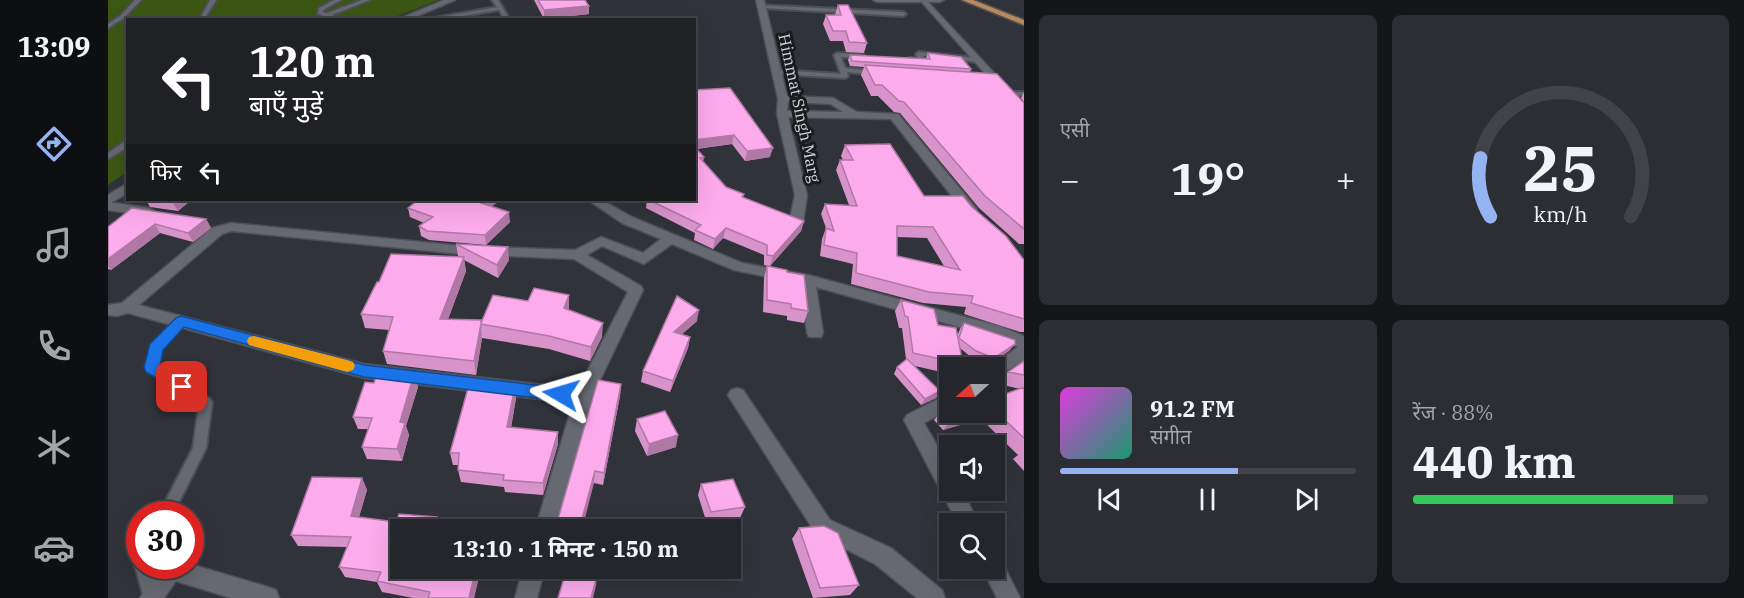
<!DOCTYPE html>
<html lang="hi">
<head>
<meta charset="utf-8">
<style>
	body { margin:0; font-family:"IBM Plex Serif","Noto Sans Devanagari",serif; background:#2c2e34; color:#f1f3f6; height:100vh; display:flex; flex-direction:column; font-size:22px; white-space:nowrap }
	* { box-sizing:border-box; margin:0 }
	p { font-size:20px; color:#a3a5a9 }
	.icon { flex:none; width:33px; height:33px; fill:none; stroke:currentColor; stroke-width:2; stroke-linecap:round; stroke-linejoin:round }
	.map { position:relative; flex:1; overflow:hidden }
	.details { display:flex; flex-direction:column; gap:15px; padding:15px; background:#141518; width:720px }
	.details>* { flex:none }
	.hud { position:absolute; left:18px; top:18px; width:570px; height:183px; border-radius:0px; box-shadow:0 6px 24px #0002,0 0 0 2px #414348; background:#202124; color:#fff; overflow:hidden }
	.needle { width:39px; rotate:249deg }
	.fabs { position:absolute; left:831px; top:357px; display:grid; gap:12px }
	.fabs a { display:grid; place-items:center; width:66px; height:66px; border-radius:0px; background:#24262c; box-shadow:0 6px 24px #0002,0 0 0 2px #414348; font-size:30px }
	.speed { position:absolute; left:18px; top:501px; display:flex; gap:12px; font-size:30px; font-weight:700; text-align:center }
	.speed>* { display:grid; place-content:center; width:78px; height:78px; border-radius:50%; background:#24262c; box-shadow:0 6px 24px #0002,0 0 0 2px #414348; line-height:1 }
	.speed .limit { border:9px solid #d22; background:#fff; color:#111 }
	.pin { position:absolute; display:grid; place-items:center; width:51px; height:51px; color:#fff; margin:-26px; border-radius:12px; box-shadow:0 3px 9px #0006 }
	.me { position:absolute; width:66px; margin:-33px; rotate:277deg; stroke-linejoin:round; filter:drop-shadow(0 0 4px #0008) }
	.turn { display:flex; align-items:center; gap:21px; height:126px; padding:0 24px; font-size:27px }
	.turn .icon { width:78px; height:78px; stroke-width:2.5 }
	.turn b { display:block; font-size:42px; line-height:51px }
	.then { display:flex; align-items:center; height:57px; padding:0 24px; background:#0003; gap:12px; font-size:22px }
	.big { font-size:45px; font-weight:700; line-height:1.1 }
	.details .widget { flex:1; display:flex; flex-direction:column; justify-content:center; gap:9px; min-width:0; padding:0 21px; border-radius:9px; background:#2c2e34 }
	.details .dial { align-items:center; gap:0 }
	.dial svg { height:156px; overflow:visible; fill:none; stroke:#414348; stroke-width:7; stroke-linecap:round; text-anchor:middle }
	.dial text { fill:#f1f3f6; stroke:none }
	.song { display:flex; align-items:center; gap:18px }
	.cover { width:72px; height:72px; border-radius:9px; background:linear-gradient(135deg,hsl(300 70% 55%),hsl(160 70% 35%)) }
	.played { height:6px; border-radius:3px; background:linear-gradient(90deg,#95b2f1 60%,#414348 60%) }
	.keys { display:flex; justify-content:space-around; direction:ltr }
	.heat { display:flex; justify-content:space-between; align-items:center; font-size:33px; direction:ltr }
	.charge { height:9px; border-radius:4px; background:linear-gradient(90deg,#34c759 88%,#414348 0) }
	.details .tiles { flex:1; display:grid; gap:15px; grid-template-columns:repeat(2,1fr) }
	.trip { position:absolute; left:282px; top:519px; width:351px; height:60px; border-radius:0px; background:#24262c; box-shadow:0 6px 24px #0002,0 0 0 2px #414348; font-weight:700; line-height:60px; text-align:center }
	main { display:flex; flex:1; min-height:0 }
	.dock { display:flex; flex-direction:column; width:108px; justify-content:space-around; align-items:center; background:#0e0f12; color:#a3a5a9 }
	.dock .icon { width:42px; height:42px }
	.dock .on { color:#95b2f1 }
	.dock b { font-size:27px; color:#f1f3f6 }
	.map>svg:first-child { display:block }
	.green { fill:#3b5713 }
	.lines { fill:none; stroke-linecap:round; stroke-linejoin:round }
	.service-casing { stroke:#4c4f55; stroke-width:4 }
	.minor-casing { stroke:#4c4f55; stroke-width:3 }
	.tertiary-casing { stroke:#4c4f55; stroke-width:3 }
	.primary-casing { stroke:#4c4f55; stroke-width:3 }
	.service { fill:#666971; fill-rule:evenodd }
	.minor { fill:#666971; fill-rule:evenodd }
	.tertiary { fill:#666971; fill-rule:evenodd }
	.primary { fill:#b8895c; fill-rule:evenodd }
	.wall { fill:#d993cb; fill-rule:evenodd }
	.shaded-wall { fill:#b078a5 }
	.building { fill:#fcabec; stroke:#b078a5; stroke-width:1.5; fill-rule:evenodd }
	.route { fill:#1a73e8; stroke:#114b97; stroke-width:1.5 }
	.slow { fill:#f59e0b }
	.labels { text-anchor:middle; stroke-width:6; stroke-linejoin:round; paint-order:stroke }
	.far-street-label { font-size:16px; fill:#d2d4d9; stroke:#1a1b1e }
</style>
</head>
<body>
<main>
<nav class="dock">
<b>13:09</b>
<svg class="icon on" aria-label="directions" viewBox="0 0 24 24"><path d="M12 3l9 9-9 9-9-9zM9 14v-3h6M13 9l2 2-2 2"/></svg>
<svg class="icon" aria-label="music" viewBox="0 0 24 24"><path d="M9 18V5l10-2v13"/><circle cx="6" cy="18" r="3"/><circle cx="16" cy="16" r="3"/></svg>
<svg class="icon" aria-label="phone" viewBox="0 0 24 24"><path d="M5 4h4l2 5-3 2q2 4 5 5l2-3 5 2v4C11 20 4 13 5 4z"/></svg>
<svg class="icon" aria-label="climate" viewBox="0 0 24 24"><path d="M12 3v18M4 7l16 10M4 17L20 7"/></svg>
<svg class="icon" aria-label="car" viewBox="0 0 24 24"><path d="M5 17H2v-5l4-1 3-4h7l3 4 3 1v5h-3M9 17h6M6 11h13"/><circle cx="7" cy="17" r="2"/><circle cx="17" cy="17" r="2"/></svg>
</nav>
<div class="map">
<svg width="916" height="598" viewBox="0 0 916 598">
	<rect width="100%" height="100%" fill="#30333a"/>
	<path class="green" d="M0,0H331L282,19L20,20L19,172L0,185Z"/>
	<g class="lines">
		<g class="service-casing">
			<path id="service" d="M27,0H33L16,18L0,28V24L12,16Z
				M102,0H108L96,20H91Z
				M226,0H233L215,10V12L219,13L254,0H262L224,15L236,20H227L210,14L211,8Z
				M384,0H390L402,20H397L391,10L330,20H314L389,7Z
				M651,5L795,12L798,14L795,16L653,8Z
				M811,52L869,58L872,60L869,62L815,56V61L801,60V58H809L808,54Z
				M729,53L754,54L757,56L754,58L733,57L737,68L769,71L772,73L769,75L739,72L740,76L737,78L669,74L666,72L669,70L733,74L726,55Z
				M900,92H916V96L898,95L897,94Z
				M17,141H20V147L0,159V153Z
				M73,317L77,318L78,321L53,350L50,365L102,399L104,403L98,448L65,514H51L85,448L91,405L40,370L38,367L44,345L69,318Z
				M32,560V566H42L50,598H36L27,566Z"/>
		</g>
		<g class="minor-casing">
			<path id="minor" d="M648,0H656L679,96L725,98L749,112L790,114L868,208L869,211L868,214H858L783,119L680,117L699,195L695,223L688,227L683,226L681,223L687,195L669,114L670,99ZM680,102L723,104L735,112L679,111Z
				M812,0H818L916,105V114L912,113Z
				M480,200H494L524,217L634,263L700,275L891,326L916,336V360L886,379V368H881L910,347L880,335L708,287L715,333L713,337H701L699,333L693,284L626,270L564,244L536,264L494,246L479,255L533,286L535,290L484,397L448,530H427L465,403L256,378L20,313L9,316L0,315V305L14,303L104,228L123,223L353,246L467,250L493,237L535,253L553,239L514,223ZM123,231L353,254L466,259L520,292L470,389L256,364L31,305L114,234Z
				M0,202L41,208L47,212L41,216L0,210Z
				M629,388L635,390L722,520L783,548L834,590L837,598H809L767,564L708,534L623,400L620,395L623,390Z
				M842,393V409L816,423L842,468V490H854L871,524H850L796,420L799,415Z
				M886,558L893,560L912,598H889L874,568H886Z
				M82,564L160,587L168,590L171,598H123L68,581L56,598H32L52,566Z
				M415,568H437L429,598H407Z"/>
		</g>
		<g class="tertiary-casing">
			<path id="tertiary" d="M336,0H347L300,20H288Z
				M765,0H836L832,2H769Z
				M20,183V193L0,204V195Z"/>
		</g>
		<g class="primary-casing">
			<path id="primary" d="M854,0H865L916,20V25Z"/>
		</g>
		<use href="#service" class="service"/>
		<use href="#minor" class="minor"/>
		<use href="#tertiary" class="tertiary"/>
		<use href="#primary" class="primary"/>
	</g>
	<path class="wall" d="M426,0H477L481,14L436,19Z
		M730,5L759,43L756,53L738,52L735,41H722L715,24L718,15H727Z
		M820,53L863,69L862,72L916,103V244H911L871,208L792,113L786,112L770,96H763L753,75L756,67L742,66L740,60L742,55L818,59Z
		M586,90L662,157L637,161L624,144L589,149L596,157L595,162L618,187L636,194L635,198L696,221L693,231L662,266L656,265V255L615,238L605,249L586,240L587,233L538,208L539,200H586Z
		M916,92V102L913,98Z
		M737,145L816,196L864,207L916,260V332H912L856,314L858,307L815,303L743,284L745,264L712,256L714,239L718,228L713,214L717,204L741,205L728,170L732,160H735L733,156ZM789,237L819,238L836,266L789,256Z
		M38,200H81L82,201L70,211L42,207Z
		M383,206L402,222L378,245L321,240L313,236L311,226L316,223L302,217L300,208Z
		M98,219L103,228L85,242L52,233L3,270L0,269V227Z
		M348,244L401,260L390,278L356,260L358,271L340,319L373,320L420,301L461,295L460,310L494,337L482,361L441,349L374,338L368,375L279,364L275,351L281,330L257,328L253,314L271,282L352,257L350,256Z
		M659,266L679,272L700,311L696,323L679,320V316L655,312L656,278Z
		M569,296L589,321L574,334L582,337L580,348L562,392L533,382L535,371Z
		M793,300L849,336L852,329L856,323L902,350L882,365L864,358L852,348L855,364L852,368H842V374L807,366L832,391L828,398L813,405L786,374L789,367L798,359L794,328H791L787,311Z
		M916,361V471L905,459L910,455L868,414L869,412H886V398L912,389L891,384L900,372Z
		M306,374L310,387L298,426L301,435L294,461L259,459L254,447L260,429H250L245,417L266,383Z
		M513,384L512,396L495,485L486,483L450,519Z
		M408,398L403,428L450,432V444L435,495L397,492L396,487L353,482L350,470V465H345L342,453Z
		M831,414L867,416L862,422L835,430L826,420Z
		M529,419L568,447L539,456L527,431Z
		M254,478L259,490L251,517L332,528L292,568H373L366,598H305L274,592L269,582L237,577L231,567L239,547L190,546L183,535Z
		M593,484L637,507L632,518L599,524L590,495Z
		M691,528L751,585L742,595L705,598L684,539Z"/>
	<path class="shaded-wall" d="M481,6V14L436,19V10Z
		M626,135L624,144L586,149V140Z
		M665,148L662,157L637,161L639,151Z
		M63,200H81L82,201L70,211Z
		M378,200H393L374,213L373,203Z
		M401,212L402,222L378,245L377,235Z
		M98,219L103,228L85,242L80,233Z
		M696,221L693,231L662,266L665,256Z
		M47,224L52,233L3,270L0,266V259Z
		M618,228L615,238L605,249L607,239Z
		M400,247L401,260L390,278L389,265Z
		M356,257L358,271L335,333L332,319Z
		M461,295V309L456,322V308Z
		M591,310L589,321L564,343L566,332Z
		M495,323L494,337L482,361L483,347Z
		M373,324L374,338L368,375L366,361Z
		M582,337L580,348L562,392L565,381Z
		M907,344L902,350L882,365L886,358Z
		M306,374L310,387L298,426L301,435L294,461L289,449L292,422Z
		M513,384L512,396L495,485L496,473Z
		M407,386L408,398L401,439L399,427Z
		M832,391L828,398L813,405L817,399Z
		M867,416L862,422L835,430L840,424Z
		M450,432V444L435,495V483Z
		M570,435L568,447L539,456L541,444Z
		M487,471L486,483L474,530H471Z
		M254,478L259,490L248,527L243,516Z
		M329,517L332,528V530H326Z
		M368,568H373L366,598H361Z
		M489,576L488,586L485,598H483Z"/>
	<path class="building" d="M430,0H477L481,6L436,10Z
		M730,5H740L759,43L741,42L738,31H725L718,15H733Z
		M820,53L853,57L863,69L744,61L742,55L822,59Z
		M757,65L889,74L916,103V229L877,196L796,102L791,101L774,85H767Z
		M622,88L665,148L639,151L626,135L586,140V90Z
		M782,144L816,196H855L864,207L898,236L916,260V319L863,303L865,296L821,292L748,273L749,253L716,245L718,228L726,231L717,204L749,206L732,160H745L737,145ZM789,226L825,227L852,270L789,256Z
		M586,146L596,157L592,158L618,187L636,194L634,197L696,221L665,256L659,255V245L618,228L607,239L587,230L593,225L541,200H586Z
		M310,200H378L373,203L401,212L377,235L319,231L311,226L325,217L300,208Z
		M24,208L98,219L80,233L47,224L0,259V227Z
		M348,244L400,247L389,265Z
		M283,254L356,257L332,319L373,320V323L385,295L420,301L426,288L461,295L456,308L495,323L483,347L441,336L373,324L366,361L275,351L285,317L253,314L269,282H271Z
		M659,266L679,270V272L696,275L700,311L683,308V304L659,300Z
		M569,296L591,310L566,332L582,337L565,381L535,371Z
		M793,300L826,309L830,325L848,328L855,364L805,353L800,317L797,316Z
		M856,323L907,340V344L886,358L868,351L851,338Z
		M799,359L832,391L817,399L789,367Z
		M916,361V375L900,372Z
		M270,370L306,374L292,422L297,423L289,449L254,447L264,418L245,417L257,382L266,383Z
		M490,380L513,384L496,473L487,471L471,530H441L443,521L450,519Z
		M362,381L407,386L399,427L450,432L435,483L395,480L396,475L350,470L351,453H342Z
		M916,387V438L886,410V398Z
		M842,409V412H864L867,416L840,424L831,414Z
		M557,411L570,435L541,444L529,419Z
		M204,477L254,478L243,516L288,522L291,514L329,517L326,530H292V568H368L361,598H320L322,592L269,581L273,572L231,567L243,537L183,535Z
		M625,479L637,507L603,512L593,484Z
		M716,526L730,533L751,585L712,588L691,528Z
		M459,568H466L489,576L483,598H450Z"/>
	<path class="route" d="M73,316L256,365L453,388L458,390L461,394L458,399L453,401L256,377L76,327L55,350L52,365L80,382L82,387L80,391L74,393L38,372L36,367L42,344L68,318Z"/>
	<path class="slow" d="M146,336L239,360L245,362L247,366L245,370L239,372L141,345L139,341L141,337Z"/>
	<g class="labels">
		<g class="far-street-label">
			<text transform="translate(692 108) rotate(78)" y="6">Himmat Singh Marg</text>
		</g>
	</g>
</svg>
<div class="fabs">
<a><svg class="needle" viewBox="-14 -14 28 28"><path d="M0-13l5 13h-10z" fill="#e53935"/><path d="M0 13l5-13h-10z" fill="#a3a5a9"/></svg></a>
<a><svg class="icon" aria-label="sound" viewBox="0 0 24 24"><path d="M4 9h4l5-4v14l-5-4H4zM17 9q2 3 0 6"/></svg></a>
<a><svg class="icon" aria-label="search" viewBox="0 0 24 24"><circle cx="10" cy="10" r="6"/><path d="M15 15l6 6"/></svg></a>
</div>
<div class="speed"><div class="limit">30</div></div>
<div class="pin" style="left:74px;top:387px;background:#d93025"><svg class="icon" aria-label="arrive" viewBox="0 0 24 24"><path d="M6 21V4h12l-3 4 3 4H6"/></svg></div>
<svg class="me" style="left:453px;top:394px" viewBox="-20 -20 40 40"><path d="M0-17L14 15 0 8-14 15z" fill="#1a73e8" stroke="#fff" stroke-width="4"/></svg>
<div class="trip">13:10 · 1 मिनट · 150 m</div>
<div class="hud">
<div class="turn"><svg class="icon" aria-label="left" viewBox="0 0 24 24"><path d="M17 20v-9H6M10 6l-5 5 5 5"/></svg><div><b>120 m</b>बाएँ मुड़ें</div></div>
<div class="then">फिर<svg class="icon" aria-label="left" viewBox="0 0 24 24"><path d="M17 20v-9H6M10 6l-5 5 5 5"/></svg></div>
</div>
</div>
<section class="details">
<div class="tiles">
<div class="widget"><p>एसी</p>
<div class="heat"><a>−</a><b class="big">19°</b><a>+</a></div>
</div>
<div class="widget dial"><svg viewBox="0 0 100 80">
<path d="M14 69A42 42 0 1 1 86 69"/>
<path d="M14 69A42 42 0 0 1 9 39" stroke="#95b2f1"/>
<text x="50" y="56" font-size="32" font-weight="700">25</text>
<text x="50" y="72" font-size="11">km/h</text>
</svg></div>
<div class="widget">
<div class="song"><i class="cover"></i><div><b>91.2 FM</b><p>संगीत</p></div></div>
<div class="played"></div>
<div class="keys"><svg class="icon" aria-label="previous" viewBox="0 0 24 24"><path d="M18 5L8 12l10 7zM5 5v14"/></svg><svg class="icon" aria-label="pause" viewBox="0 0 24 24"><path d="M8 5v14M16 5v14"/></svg><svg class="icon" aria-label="next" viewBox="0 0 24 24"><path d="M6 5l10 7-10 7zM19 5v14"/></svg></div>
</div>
<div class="widget"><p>रेंज · 88%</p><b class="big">440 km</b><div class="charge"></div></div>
</div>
</section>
</main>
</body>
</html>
